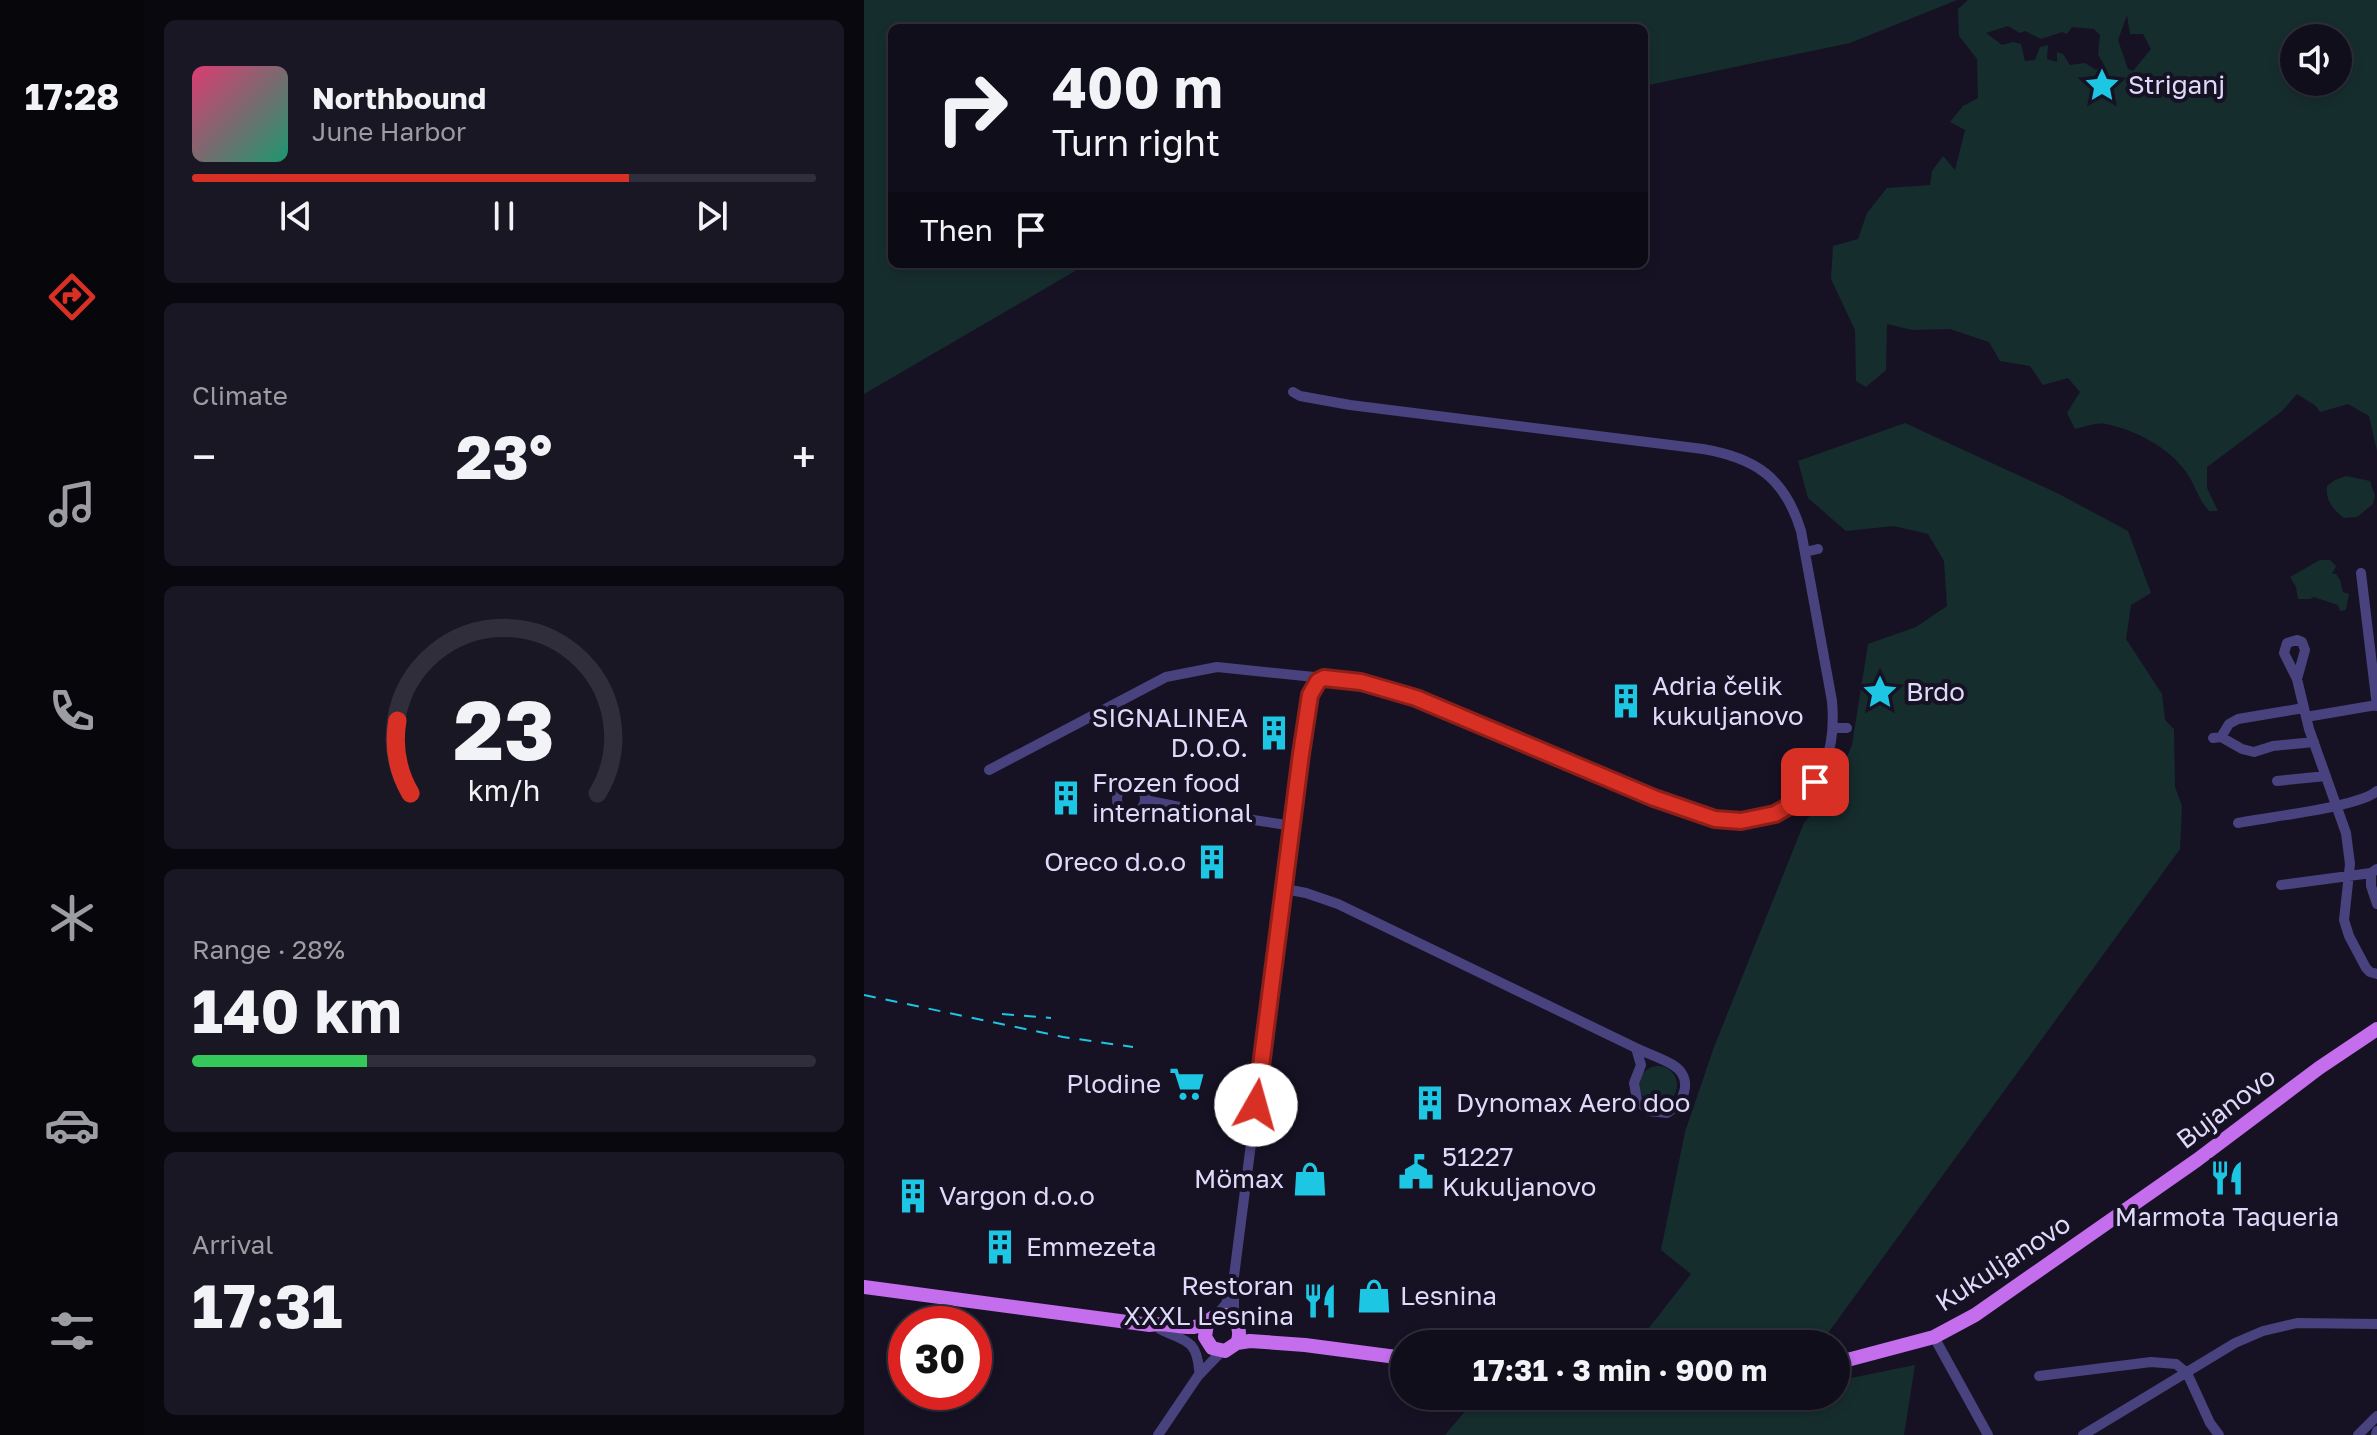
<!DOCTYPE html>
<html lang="en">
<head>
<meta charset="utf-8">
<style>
	body { margin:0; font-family:"Golos Text",sans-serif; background:#191724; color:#f1f3f6; height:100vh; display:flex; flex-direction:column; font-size:30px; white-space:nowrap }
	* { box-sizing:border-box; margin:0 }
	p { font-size:26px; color:#9c9ca3 }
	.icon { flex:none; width:44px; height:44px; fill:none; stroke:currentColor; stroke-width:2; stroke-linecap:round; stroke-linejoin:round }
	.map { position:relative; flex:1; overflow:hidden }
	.side { display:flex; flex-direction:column; gap:20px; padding:20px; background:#09080f; width:720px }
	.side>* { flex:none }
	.guide { position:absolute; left:24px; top:24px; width:760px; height:244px; border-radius:12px; box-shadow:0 4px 12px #0003,0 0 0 2px #302e3a; background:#100e1b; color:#f1f3f6; overflow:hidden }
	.buttons { position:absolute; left:1416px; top:24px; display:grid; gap:16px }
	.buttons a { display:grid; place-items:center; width:72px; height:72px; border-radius:50%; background:#100e1b; box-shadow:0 4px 12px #0003,0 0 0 2px #302e3a; font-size:40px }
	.speed { position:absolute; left:24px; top:1306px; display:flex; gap:16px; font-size:40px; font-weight:700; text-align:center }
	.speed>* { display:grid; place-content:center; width:104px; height:104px; border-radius:50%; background:#100e1b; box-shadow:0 4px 12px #0003,0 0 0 2px #302e3a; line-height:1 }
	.speed .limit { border:12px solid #d22; background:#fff; color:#111 }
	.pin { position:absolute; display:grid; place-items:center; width:68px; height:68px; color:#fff; margin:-34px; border-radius:16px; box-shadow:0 4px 12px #0006 }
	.me { position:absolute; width:88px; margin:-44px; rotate:7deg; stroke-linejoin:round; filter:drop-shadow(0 0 6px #0008) }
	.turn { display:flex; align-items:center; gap:28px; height:168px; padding:0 32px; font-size:36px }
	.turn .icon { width:104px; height:104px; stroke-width:2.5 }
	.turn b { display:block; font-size:56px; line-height:68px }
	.then { display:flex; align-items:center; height:76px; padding:0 32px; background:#0003; gap:16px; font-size:30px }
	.big { font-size:60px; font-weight:700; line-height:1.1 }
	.side .tile { flex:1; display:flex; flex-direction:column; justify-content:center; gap:12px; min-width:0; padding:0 28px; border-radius:12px; background:#191724 }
	.side .dial { align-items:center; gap:0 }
	.dial svg { height:208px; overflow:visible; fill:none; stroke:#302e3a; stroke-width:7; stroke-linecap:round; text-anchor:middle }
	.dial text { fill:#f1f3f6; stroke:none }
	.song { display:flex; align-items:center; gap:24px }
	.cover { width:96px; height:96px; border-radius:12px; background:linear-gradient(135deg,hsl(340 70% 55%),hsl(160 70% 35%)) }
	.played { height:8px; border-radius:4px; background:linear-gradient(90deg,#d93025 70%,#302e3a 70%) }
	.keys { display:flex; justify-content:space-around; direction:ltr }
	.heat { display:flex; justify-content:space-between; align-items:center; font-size:44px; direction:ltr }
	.charge { height:12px; border-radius:6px; background:linear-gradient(90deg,#34c759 28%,#302e3a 0) }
	.trip { position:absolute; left:526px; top:1330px; width:460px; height:80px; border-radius:40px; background:#100e1b; box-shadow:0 4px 12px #0003,0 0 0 2px #302e3a; font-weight:700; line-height:80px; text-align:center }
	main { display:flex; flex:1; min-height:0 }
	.menu { display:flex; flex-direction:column; width:144px; justify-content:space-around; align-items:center; background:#06060b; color:#9c9ca3 }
	.menu .icon { width:56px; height:56px }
	.menu .active { color:#d93025 }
	.menu b { font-size:36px; color:#f1f3f6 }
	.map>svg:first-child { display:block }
	.green { fill:#162d2e; fill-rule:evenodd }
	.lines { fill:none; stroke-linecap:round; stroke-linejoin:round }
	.minor { stroke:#48437e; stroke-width:10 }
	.major { stroke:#c46eed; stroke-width:14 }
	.rail { stroke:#1dc6e3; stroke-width:2; stroke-dasharray:12 10; stroke-linecap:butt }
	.route-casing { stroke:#8d1f18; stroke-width:20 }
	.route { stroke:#d93025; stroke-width:14 }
	.labels { text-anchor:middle; stroke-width:8; stroke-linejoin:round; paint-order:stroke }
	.poi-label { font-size:26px; fill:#dfdafa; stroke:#161224; text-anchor:start }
	.street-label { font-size:26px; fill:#dfdafa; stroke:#161224 }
</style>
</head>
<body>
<main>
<nav class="menu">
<b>17:28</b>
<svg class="icon active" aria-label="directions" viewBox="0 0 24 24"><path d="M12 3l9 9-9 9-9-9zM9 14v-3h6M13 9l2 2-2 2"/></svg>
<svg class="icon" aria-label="music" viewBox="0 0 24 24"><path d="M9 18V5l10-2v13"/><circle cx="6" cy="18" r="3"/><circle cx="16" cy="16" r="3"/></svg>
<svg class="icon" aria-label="phone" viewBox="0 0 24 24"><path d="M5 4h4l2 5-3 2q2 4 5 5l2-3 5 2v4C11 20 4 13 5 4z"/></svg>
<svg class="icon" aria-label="climate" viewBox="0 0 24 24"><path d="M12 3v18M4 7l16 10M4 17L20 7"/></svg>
<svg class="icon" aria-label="car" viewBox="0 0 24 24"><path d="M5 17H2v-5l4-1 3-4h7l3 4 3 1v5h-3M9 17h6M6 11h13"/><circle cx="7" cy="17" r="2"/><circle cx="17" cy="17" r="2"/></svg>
<svg class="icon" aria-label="filters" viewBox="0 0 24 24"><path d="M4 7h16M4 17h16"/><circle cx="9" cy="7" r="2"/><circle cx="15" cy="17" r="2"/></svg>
</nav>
<section class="side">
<div class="tile">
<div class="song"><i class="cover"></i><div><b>Northbound</b><p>June Harbor</p></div></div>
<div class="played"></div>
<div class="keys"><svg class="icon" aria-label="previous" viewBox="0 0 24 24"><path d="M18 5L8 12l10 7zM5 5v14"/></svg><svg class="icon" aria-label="pause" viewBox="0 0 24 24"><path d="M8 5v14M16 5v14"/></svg><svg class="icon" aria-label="next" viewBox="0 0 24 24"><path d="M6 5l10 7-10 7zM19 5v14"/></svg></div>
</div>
<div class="tile"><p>Climate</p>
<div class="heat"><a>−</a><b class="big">23°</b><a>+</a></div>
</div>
<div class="tile dial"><svg viewBox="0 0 100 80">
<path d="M14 69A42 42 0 1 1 86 69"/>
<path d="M14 69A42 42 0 0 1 9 41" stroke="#d93025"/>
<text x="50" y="56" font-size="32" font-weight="700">23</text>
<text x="50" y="72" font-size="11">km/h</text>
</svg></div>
<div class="tile"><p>Range · 28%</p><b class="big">140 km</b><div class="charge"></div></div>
<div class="tile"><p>Arrival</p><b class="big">17:31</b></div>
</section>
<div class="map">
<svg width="1513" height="1435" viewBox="0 0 1513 1435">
	<rect width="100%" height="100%" fill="#161224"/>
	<path class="green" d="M0,0H1093L986,43L780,86V28H28V264H223L0,394Z
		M1104,0H1513V451L1505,416L1484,404L1456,412L1452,406L1433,394L1418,411L1343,467V488L1354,511H1345C1335,499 1333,491 1326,478C1310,450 1273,430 1242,424C1233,422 1220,427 1211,429L1203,413L1216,392L1204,378L1179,385L1166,366L1136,361L1125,342L1086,329L1049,330L1023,324L1022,370L1002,387L992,381L991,330L967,279L969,246L994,239L1003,213L1023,188L1066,185L1068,171L1079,156L1091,170L1101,130L1086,122L1099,106L1114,98L1113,59L1095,36L1094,9ZM1263,15L1266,34H1279L1287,49L1269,71L1264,69L1254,40ZM1144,26L1156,33L1161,31L1177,39L1198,32L1203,34L1208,27L1230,29L1236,35L1234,55L1239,63L1232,70L1221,63L1206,65L1199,54L1193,52V62L1183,59L1184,45L1176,47L1171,60L1161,61L1157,44L1149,42L1138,45L1122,33ZM1430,38H1474V82H1430Z
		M1041,423L1195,494L1264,531L1287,593L1267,605L1262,639L1298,694L1301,720L1310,729L1311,787L1318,806L1316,849L956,1344H875L781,1333L827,1274L797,1250L821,1132L850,1047L940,823L970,787L988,745L1004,644L1052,627L1083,606L1080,561L1064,534L1030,526L982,531L944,498L934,461Z
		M1482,476L1506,481L1511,496L1509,504L1493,517L1480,518C1470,510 1461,501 1463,486L1471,480Z
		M1456,560H1466L1472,566L1468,574H1472L1476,580L1479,592L1485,594L1482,610L1476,611L1474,605L1450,597L1446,599H1434L1432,587L1426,577Z
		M775 1085a19 19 0 1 1 38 0a19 19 0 1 1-38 0Z
		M1051,1365L1040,1435H581L614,1396H693L835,1412L882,1406L894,1396H972V1381Z"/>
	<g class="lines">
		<path class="minor" d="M941,552L954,549
			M1497,573L1513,706
			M1433,679L1441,650L1438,642L1433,640L1423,643L1420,653L1433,679L1445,729L1482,833L1486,864L1480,920L1485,936L1502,968L1506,972L1513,974
			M1442,717L1513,705
			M969,728H983
			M1357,737L1365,724L1374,719L1440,708
			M1349,738L1357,737L1378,749L1390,752L1409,746L1450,742
			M125,770L302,677L353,667L460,678
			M1413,781L1462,776
			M253 799a14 14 0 1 1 28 0a14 14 0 1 1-28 0Z
			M281,800L350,814L429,826
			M1374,823C1403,817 1496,807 1513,791
			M1507,873V886L1513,904
			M1417,885L1507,873L1513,869
			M421,889L442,893L474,904L772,1048
			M772,1048C784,1054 798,1058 809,1065C830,1078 821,1102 803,1113L785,1111L773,1100L770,1083L777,1065Z
			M370,1286V1320
			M352,1316L362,1304L369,1284L437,754C440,738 442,687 457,680C468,675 499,682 511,685C560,698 605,720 652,740C689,757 726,771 764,787C796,800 832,819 867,821C893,823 920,813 939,795C966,771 971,735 968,701L937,531C921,478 892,458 839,449L486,405L436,396L429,392
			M296,1329C319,1341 333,1338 335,1370
			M1070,1337L1124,1435
			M1175,1376L1287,1362L1312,1364L1323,1373L1346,1423L1355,1435
			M294,1435L334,1376L358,1351
			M1219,1435L1371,1343L1399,1331L1433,1323L1513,1324
			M1494,1435L1513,1416
			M1512,1435L1513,1431"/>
		<path class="major" d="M0,1287L286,1325C301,1322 315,1328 330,1327C341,1326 344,1319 352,1316C371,1310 379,1329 373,1343L361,1351L348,1348L341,1337L343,1323
			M373,1343L386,1341L441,1345L540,1358
			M972,1363L1070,1337L1111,1315L1333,1160L1455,1068L1513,1029"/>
		<path class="rail" d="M0,995L199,1037L269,1047
			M138,1014L187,1018"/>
	</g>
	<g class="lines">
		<g class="route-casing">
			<path id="route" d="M392,1105L437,754L446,695L454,681L460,678L497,682L552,698L790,798L851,819L877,821L911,814L932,802L951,782"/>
		</g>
		<use href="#route" class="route"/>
	</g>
	<defs>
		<g id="sight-bare" transform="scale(2.76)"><path d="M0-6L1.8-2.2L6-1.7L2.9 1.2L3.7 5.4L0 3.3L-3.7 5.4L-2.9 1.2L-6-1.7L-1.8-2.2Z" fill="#1dc6e3" stroke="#161224" stroke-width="2.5" paint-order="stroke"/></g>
		<g id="building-bare" transform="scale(2.76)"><path d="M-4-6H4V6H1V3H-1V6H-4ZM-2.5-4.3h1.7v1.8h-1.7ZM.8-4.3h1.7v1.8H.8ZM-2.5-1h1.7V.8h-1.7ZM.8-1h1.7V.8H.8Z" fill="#1dc6e3" stroke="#161224" stroke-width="2.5" paint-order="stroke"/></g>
		<g id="supermarket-bare" transform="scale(2.76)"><path d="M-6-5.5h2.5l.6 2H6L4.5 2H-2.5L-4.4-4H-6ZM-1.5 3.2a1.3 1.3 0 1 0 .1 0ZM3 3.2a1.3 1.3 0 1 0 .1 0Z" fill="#1dc6e3" stroke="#161224" stroke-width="2.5" paint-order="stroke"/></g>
		<g id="civic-bare" transform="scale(2.76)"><path d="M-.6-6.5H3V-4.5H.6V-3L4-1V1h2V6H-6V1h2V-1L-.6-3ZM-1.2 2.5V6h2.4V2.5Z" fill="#1dc6e3" stroke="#161224" stroke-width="2.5" paint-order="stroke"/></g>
		<g id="restaurant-bare" transform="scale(2.76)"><path d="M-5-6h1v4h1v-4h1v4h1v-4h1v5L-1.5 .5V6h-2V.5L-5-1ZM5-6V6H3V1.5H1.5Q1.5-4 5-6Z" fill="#1dc6e3" stroke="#161224" stroke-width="2.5" paint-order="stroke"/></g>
		<g id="shop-bare" transform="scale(2.76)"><path d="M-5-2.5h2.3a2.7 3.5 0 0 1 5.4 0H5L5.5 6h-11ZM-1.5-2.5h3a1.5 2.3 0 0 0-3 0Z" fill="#1dc6e3" stroke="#161224" stroke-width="2.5" paint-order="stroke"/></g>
	</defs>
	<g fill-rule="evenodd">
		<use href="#sight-bare" x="1238" y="85"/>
		<use href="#sight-bare" x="1016" y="692"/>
		<use href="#building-bare" x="762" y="701"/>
		<use href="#building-bare" x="410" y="733"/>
		<use href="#building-bare" x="202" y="798"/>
		<use href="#building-bare" x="348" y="862"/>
		<use href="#supermarket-bare" x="323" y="1084"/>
		<use href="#building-bare" x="566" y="1103"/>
		<use href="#civic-bare" x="552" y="1172"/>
		<use href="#restaurant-bare" x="1363" y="1178"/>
		<use href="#shop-bare" x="446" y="1179"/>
		<use href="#building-bare" x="49" y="1196"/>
		<use href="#building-bare" x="136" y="1247"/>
		<use href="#shop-bare" x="510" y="1296"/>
		<use href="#restaurant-bare" x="456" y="1301"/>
	</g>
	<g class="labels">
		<g class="poi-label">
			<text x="1264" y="94">Striganj</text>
			<text x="788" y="695">Adria čelik<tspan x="788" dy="30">kukuljanovo</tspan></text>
			<text x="1042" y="701">Brdo</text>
			<text x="384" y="727" text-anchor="end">SIGNALINEA<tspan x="384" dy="30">D.O.O.</tspan></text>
			<text x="228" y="792">Frozen food<tspan x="228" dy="30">international</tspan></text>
			<text x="322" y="871" text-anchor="end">Oreco d.o.o</text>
			<text x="297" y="1093" text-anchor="end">Plodine</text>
			<text x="592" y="1112">Dynomax Aero doo</text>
			<text x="578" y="1166">51227<tspan x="578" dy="30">Kukuljanovo</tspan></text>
			<text x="420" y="1188" text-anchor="end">Mömax</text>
			<text x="75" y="1205">Vargon d.o.o</text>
			<text x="1363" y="1226" text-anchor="middle">Marmota Taqueria</text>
			<text x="162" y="1256">Emmezeta</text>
			<text x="430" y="1295" text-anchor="end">Restoran<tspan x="430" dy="30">XXXL Lesnina</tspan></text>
			<text x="536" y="1305">Lesnina</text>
		</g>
		<g class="street-label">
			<text transform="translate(1362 1108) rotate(-37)" y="9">Bujanovo</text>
			<text transform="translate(1139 1263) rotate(-33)" y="9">Kukuljanovo</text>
		</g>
	</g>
</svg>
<div class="buttons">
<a><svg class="icon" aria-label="sound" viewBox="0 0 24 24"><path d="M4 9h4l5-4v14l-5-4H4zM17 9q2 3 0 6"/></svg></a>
</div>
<div class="speed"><div class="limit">30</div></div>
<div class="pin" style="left:951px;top:782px;background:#d93025"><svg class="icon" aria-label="arrive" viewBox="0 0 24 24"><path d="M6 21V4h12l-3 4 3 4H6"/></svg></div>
<svg class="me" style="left:392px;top:1105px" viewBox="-20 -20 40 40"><circle r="19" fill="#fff"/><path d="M0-13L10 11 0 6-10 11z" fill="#d93025"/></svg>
<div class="trip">17:31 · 3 min · 900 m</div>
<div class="guide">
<div class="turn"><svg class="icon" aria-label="right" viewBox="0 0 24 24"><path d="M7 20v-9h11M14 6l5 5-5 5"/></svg><div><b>400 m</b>Turn right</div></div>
<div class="then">Then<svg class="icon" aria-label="arrive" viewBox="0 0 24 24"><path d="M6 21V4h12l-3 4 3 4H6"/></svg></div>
</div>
</div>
</main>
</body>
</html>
